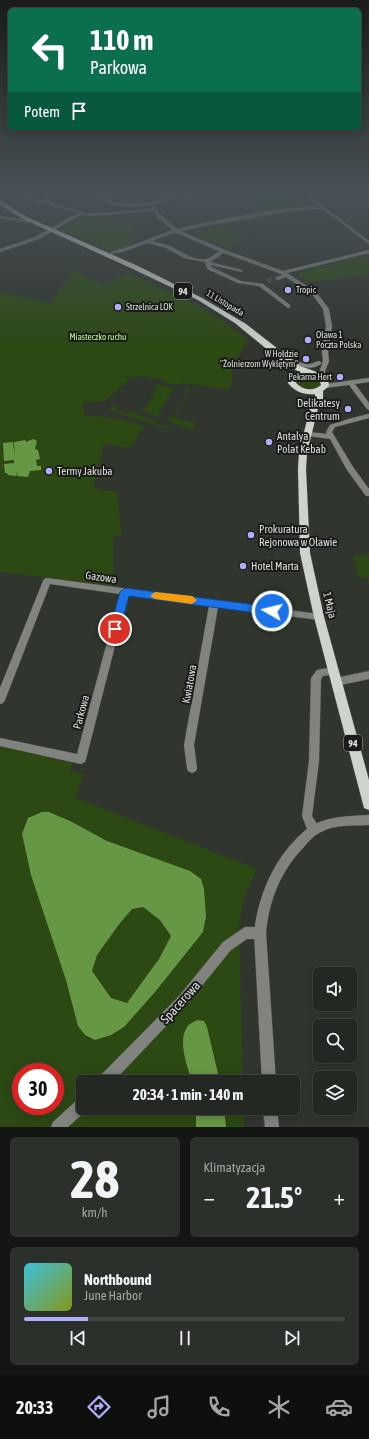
<!DOCTYPE html>
<html lang="pl">
<head>
<meta charset="utf-8">
<style>
	body { margin:0; font-family:"Asap Condensed",sans-serif; background:#2c302a; color:#f1f3f6; height:100vh; display:flex; flex-direction:column; font-size:15px; white-space:nowrap }
	* { box-sizing:border-box; margin:0 }
	p { font-size:13px; color:#a3a6a5 }
	.icon { flex:none; width:22px; height:22px; fill:none; stroke:currentColor; stroke-width:2; stroke-linecap:round; stroke-linejoin:round }
	.map { position:relative; height:1127px; overflow:hidden }
	.sheet { display:flex; flex-direction:column; gap:10px; padding:10px; background:#141613; flex:1 }
	.sheet>* { flex:none }
	.top-card { position:absolute; left:8px; top:8px; width:353px; height:122px; border-radius:6px; box-shadow:0 2px 10px #0003,0 0 0 1px #414440; background:#0b6e4f; color:#fff; overflow:hidden }
	.fabs { position:absolute; left:313px; top:967px; display:grid; gap:8px }
	.fabs a { display:grid; place-items:center; width:44px; height:44px; border-radius:6px; background:#242822; box-shadow:0 2px 10px #0003,0 0 0 1px #414440; font-size:20px }
	.speed { position:absolute; left:12px; top:1063px; display:flex; gap:8px; font-size:20px; font-weight:700; text-align:center }
	.speed>* { display:grid; place-content:center; width:52px; height:52px; border-radius:50%; background:#242822; box-shadow:0 2px 10px #0003,0 0 0 1px #414440; line-height:1 }
	.speed .limit { border:6px solid #d22; background:#fff; color:#111 }
	.pin { position:absolute; display:grid; place-items:center; width:34px; height:34px; color:#fff; margin:-17px; border:2px solid #fff; border-radius:50%; box-shadow:0 1px 4px #0007 }
	.me { position:absolute; width:44px; margin:-22px; rotate:278deg; stroke-linejoin:round; filter:drop-shadow(0 0 3px #0008) }
	.turn { display:flex; align-items:center; gap:14px; height:84px; padding:0 16px; font-size:18px }
	.turn .icon { width:52px; height:52px; stroke-width:2.5 }
	.turn b { display:block; font-size:28px; line-height:34px }
	.then { display:flex; align-items:center; height:38px; padding:0 16px; background:#0003; gap:8px; font-size:15px }
	.big { font-size:30px; font-weight:700; line-height:1.1 }
	.sheet .widget { flex:1; display:flex; flex-direction:column; justify-content:center; gap:6px; min-width:0; padding:0 14px; border-radius:6px; background:#2c302a }
	.sheet .dial { align-items:center; gap:0 }
	.dial b { font-size:52px; line-height:1 }
	.song { display:flex; align-items:center; gap:12px }
	.cover { width:48px; height:48px; border-radius:6px; background:linear-gradient(135deg,hsl(190 70% 55%),hsl(70 70% 35%)) }
	.played { height:4px; border-radius:2px; background:linear-gradient(90deg,#afaefa 20%,#414440 20%) }
	.keys { display:flex; justify-content:space-around; direction:ltr }
	.heat { display:flex; justify-content:space-between; align-items:center; font-size:22px; direction:ltr }
	.sheet .tiles { flex:1; display:grid; gap:10px; grid-template-columns:1fr 1fr }
	.widget:last-child { grid-column:span 2 }
	.trip { position:absolute; left:76px; top:1075px; width:224px; height:40px; border-radius:6px; background:#242822; box-shadow:0 2px 10px #0003,0 0 0 1px #414440; font-weight:700; line-height:40px; text-align:center }
	.tab-bar { display:flex; height:64px; justify-content:space-around; align-items:center; background:#0e100e; color:#a3a6a5 }
	.tab-bar .icon { width:28px; height:28px }
	.tab-bar .current { color:#afaefa }
	.tab-bar b { font-size:18px; color:#f1f3f6 }
	.map>svg:first-child { display:block }
	.green { fill:#2c4914; fill-rule:evenodd }
	.water { fill:#669744; fill-rule:evenodd }
	.lines { fill:none; stroke-linecap:round; stroke-linejoin:round }
	.minor-tunnel { stroke:#4a4e48; stroke-width:5; stroke-dasharray:5 2.5; stroke-linecap:butt }
	.minor-casing { stroke:#4c504a; stroke-width:1 }
	.tertiary-casing { stroke:#4c504a; stroke-width:1 }
	.primary-casing { stroke:#4c504a; stroke-width:1 }
	.minor { fill:#81837f; fill-rule:evenodd }
	.tertiary { fill:#81837f; fill-rule:evenodd }
	.primary { fill:#ced3cb; fill-rule:evenodd }
	.route { fill:#1a73e8; stroke:#114b97 }
	.slow { fill:#f59e0b }
	.poi-dot { fill:#afaefa; stroke:#1a1c19; stroke-width:1.5 }
	.labels { text-anchor:middle; stroke-width:4; stroke-linejoin:round; paint-order:stroke }
	.far-poi-label { font-size:9px; fill:#dcdfda; stroke:#1a1c19; text-anchor:start }
	.far-street-label { font-size:9px; fill:#dcdfda; stroke:#1a1c19 }
	.far-park-label { font-size:9px; fill:#b7f98c; stroke:#1a1c19 }
	.shield { fill:#1a1c19; stroke:#a2a4a0; stroke-width:1 }
	.shield-label { font-size:10px; font-weight:bold; fill:#dcdfda }
	.poi-label { font-size:11px; fill:#dcdfda; stroke:#1a1c19; text-anchor:start }
	.street-label { font-size:11px; fill:#dcdfda; stroke:#1a1c19 }
	.near-street-label { font-size:13px; fill:#dcdfda; stroke:#1a1c19 }
</style>
</head>
<body>
<div class="map">
<svg width="369" height="1127" viewBox="0 0 369 1127">
	<rect width="100%" height="100%" fill="#30352e"/>
	<path class="green" d="M248,192H288L282,193L285,198L299,195L305,199L289,200L292,204H308L255,212L251,207L285,202L280,197L247,201L243,195L240,194Z
		M83,216H98L99,221H125L138,232L126,236L135,244L119,250H108L60,229Z
		M224,225L240,241L228,248L195,235L206,231L207,228Z
		M369,254V274L309,282L297,275L301,272Z
		M74,270L102,285L129,273L202,308L221,320L248,340L231,371L233,377L229,390L183,383L179,385L163,383L165,380L142,376L140,378L133,376L105,401L83,403L84,415L114,418L145,425L129,448L104,444L93,488L117,492L122,535L113,536L114,586L0,572V292L51,303Z
		M308,375L319,378L320,385C314,390 305,389 298,385L297,380L298,378Z
		M156,384L177,389H173L158,413L163,414L159,417L139,409H145L157,387L153,385Z
		M187,389L202,391L189,390L175,419L196,423L193,430L172,423L168,419V417L174,418L187,392L182,390Z
		M113,405L118,406L115,409L128,414L131,411L163,426H167L180,433L108,410Z
		M369,555V578H361L357,574L354,556Z
		M0,744L73,760L70,771L83,774L76,798L257,869L244,897L239,922L243,1082H83V1108H243L244,1127H0ZM21,1072H55V1106H21Z"/>
	<path class="water" d="M33,439L37,441L35,449L38,450L40,459L36,460L37,466H41V470L30,471L28,477L17,476L18,471L16,476L8,475L7,473H5L4,464L14,463V460L4,461L3,443L13,442L15,456L14,442L25,440L26,442Z
		M42,812H49L70,821L107,841L190,871L201,879L204,889L206,916L203,932L155,992L124,1027L111,1035L95,1040L85,1035L78,1026L66,980L31,875L22,834L28,818ZM143,907L160,920L171,936L159,959L127,1003L111,998L92,971L97,955L120,923L132,909Z
		M198,1020L204,1021L207,1027L220,1082H192C188,1068 178,1043 186,1029C188,1024 193,1022 198,1020Z
		M196,1108H224L226,1127H196Z"/>
	<g class="lines">
		<path class="minor-tunnel" d="M267,281L278,278"/>
		<g class="minor-casing">
			<path id="minor" d="M21,192H25L32,197L45,201L43,192H47L50,202L89,214L152,209L151,207L153,206L162,216L177,229C198,224 310,200 324,208L322,209C294,209 267,215 239,220C209,225 180,229 152,241C158,243 165,244 170,246C181,251 192,261 205,259C213,258 217,250 225,250V252L210,262L242,270V272L211,265V267L241,281L263,284L290,305V307L288,308L259,286L238,283L207,269L205,262L184,258L166,248L148,243L122,252L111,254V252L134,245L172,230L158,218L154,211L89,216L82,214L39,239L0,252V249L35,237L78,213L28,199Z
				M92,192H96C117,210 144,204 169,198L166,192H170L173,198L196,192H201C195,196 185,197 178,199C150,206 113,215 92,192Z
				M0,216L29,221L31,222L29,223L0,218Z
				M287,273L290,275L289,276L278,280L275,278Z
				M369,378V382L355,384L369,403V410L367,409L349,385L325,388L322,386L325,384Z
				M369,414V418L335,427L332,432L353,467L369,489V496H366L347,470L330,439L308,436L305,434L308,432L327,434L326,432L330,425L352,418Z
				M47,578L319,614L322,615L323,617L322,619L319,620L218,607L194,745L197,768L196,771L192,773L188,771L187,768L184,745L209,606L128,595L86,759L85,762L81,764L0,746V738L77,754L120,594L50,584L5,700L3,703L0,704V688L43,581L44,579Z
				M333,667L336,668L338,671L336,674L323,676L321,679L319,761L312,816L320,829L319,833L315,834L307,829L302,816L309,761L311,678L317,670Z
				M369,671V679L336,686L333,685L331,682L333,679L336,678Z
				M245,927H260L264,929L266,933L264,937L260,939H247L231,950L187,1004L113,1082H97L99,1077L179,996L223,942Z
				M83,1097V1108L88,1109L68,1127H51L53,1122L78,1099Z"/>
		</g>
		<g class="tertiary-casing">
			<path id="tertiary" d="M301,192H305L369,241V244Z
				M174,230H178L225,250L283,271L369,250V253L287,273L316,292L329,309L332,326L328,352L329,361L323,377L321,378L318,376L323,361L322,352L326,326L323,309L312,294L281,274L221,252L174,232Z
				M277,351C287,354 297,363 307,364C311,365 315,362 319,361L322,363C306,376 290,359 275,354V352Z
				M369,815V825C354,826 335,824 321,832C314,835 308,842 303,848C280,872 269,901 266,933L276,1082H262L254,933C258,898 271,865 296,839C301,834 308,827 315,824C332,816 350,816 369,815Z
				M263,1108H277L279,1127H265Z"/>
		</g>
		<g class="primary-casing">
			<path id="primary" d="M0,200L27,217L138,266L202,298L246,324L300,366L325,375L328,379L329,386L323,391V401L318,408L307,453L306,469L310,553L324,617L369,780V810L364,808L363,804L314,617L300,553L298,469L299,453L310,408L315,401V394C304,395 295,392 288,383L289,377L299,372L280,360L235,323L198,300L133,269L23,219L0,205ZM306,374L319,378L321,385C313,392 303,390 296,383L297,378Z"/>
		</g>
		<use href="#minor" class="minor"/>
		<use href="#tertiary" class="tertiary"/>
		<use href="#primary" class="primary"/>
	</g>
	<linearGradient id="sky" x2="0" y2="1"><stop stop-color="#1a1d19"/><stop offset="0.55" stop-color="#485157"/><stop offset="1" stop-color="#485157" stop-opacity="0"/></linearGradient>
	<rect width="369" height="349" fill="url(#sky)"/>
	<path class="route" d="M125,588L272,607L277,611L272,615L129,596L120,629L115,633L110,629L120,592Z"/>
	<path class="slow" d="M155,592L192,596L197,600L192,604L155,599L150,596Z"/>
	<g class="poi-dot">
		<circle cx="288" cy="290" r="4"/>
		<circle cx="118" cy="307" r="4"/>
		<circle cx="308" cy="340" r="4"/>
		<circle cx="306" cy="359" r="4"/>
		<circle cx="340" cy="377" r="4"/>
		<circle cx="348" cy="409" r="4"/>
		<circle cx="269" cy="442" r="4"/>
		<circle cx="49" cy="471" r="4"/>
		<circle cx="251" cy="535" r="4"/>
		<circle cx="243" cy="566" r="4"/>
	</g>
	<g class="labels">
		<g class="far-poi-label">
			<text x="296" y="293">Tropic</text>
			<text x="126" y="310">Strzelnica LOK</text>
			<text x="316" y="338">Oława 1<tspan x="316" dy="10">Poczta Polska</tspan></text>
			<text x="298" y="357" text-anchor="end">W Hołdzie<tspan x="298" dy="10">"Żolnierzom Wyklętym"</tspan></text>
			<text x="332" y="380" text-anchor="end">Pekarna Hert</text>
		</g>
		<g class="far-street-label">
			<text transform="translate(225 303) rotate(31)" y="3">11 Listopada</text>
		</g>
		<g class="far-park-label">
			<text x="98" y="340">Miasteczko ruchu</text>
		</g>
		<g class="shield">
			<rect x="174" y="283" width="18" height="16" rx="3"/>
			<rect x="344" y="735" width="18" height="16" rx="3"/>
		</g>
		<g class="shield-label">
			<text x="183" y="295">94</text>
			<text x="353" y="747">94</text>
		</g>
		<g class="poi-label">
			<text x="340" y="407" text-anchor="end">Delikatesy<tspan x="340" dy="13">Centrum</tspan></text>
			<text x="277" y="440">Antalya<tspan x="277" dy="13">Polat Kebab</tspan></text>
			<text x="57" y="475">Termy Jakuba</text>
			<text x="259" y="533">Prokuratura<tspan x="259" dy="13">Rejonowa w Oławie</tspan></text>
			<text x="251" y="570">Hotel Marta</text>
		</g>
		<g class="street-label">
			<text transform="translate(101 577) rotate(8)" y="4">Gazowa</text>
			<text transform="translate(330 605) rotate(76)" y="4">1 Maja</text>
			<text transform="translate(189 684) rotate(-80)" y="4">Kwiatowa</text>
			<text transform="translate(81 712) rotate(-75)" y="4">Parkowa</text>
		</g>
		<g class="near-street-label">
			<text transform="translate(180 1002) rotate(-48)" y="5">Spacerowa</text>
		</g>
	</g>
</svg>
<div class="fabs">
<a><svg class="icon" aria-label="sound" viewBox="0 0 24 24"><path d="M4 9h4l5-4v14l-5-4H4zM17 9q2 3 0 6"/></svg></a>
<a><svg class="icon" aria-label="search" viewBox="0 0 24 24"><circle cx="10" cy="10" r="6"/><path d="M15 15l6 6"/></svg></a>
<a><svg class="icon" aria-label="layers" viewBox="0 0 24 24"><path d="M12 4l9 5-9 5-9-5zM3 14l9 5 9-5"/></svg></a>
</div>
<div class="speed"><div class="limit">30</div></div>
<div class="pin" style="left:115px;top:629px;background:#d93025"><svg class="icon" aria-label="arrive" viewBox="0 0 24 24"><path d="M6 21V4h12l-3 4 3 4H6"/></svg></div>
<svg class="me" style="left:272px;top:611px" viewBox="-20 -20 40 40"><circle r="17" fill="#1a73e8" stroke="#fff" stroke-width="3"/><path d="M0-11L8 9 0 5-8 9z" fill="#fff"/></svg>
<div class="trip">20:34 · 1 min · 140 m</div>
<div class="top-card">
<div class="turn"><svg class="icon" aria-label="left" viewBox="0 0 24 24"><path d="M17 20v-9H6M10 6l-5 5 5 5"/></svg><div><b>110 m</b>Parkowa</div></div>
<div class="then">Potem<svg class="icon" aria-label="arrive" viewBox="0 0 24 24"><path d="M6 21V4h12l-3 4 3 4H6"/></svg></div>
</div>
</div>
<section class="sheet">
<div class="tiles">
<div class="widget dial"><b>28</b><p>km/h</p></div>
<div class="widget"><p>Klimatyzacja</p>
<div class="heat"><a>−</a><b class="big">21.5°</b><a>+</a></div>
</div>
<div class="widget">
<div class="song"><i class="cover"></i><div><b>Northbound</b><p>June Harbor</p></div></div>
<div class="played"></div>
<div class="keys"><svg class="icon" aria-label="previous" viewBox="0 0 24 24"><path d="M18 5L8 12l10 7zM5 5v14"/></svg><svg class="icon" aria-label="pause" viewBox="0 0 24 24"><path d="M8 5v14M16 5v14"/></svg><svg class="icon" aria-label="next" viewBox="0 0 24 24"><path d="M6 5l10 7-10 7zM19 5v14"/></svg></div>
</div>
</div>
</section>
<nav class="tab-bar">
<b>20:33</b>
<svg class="icon current" aria-label="directions" viewBox="0 0 24 24"><path d="M12 3l9 9-9 9-9-9zM9 14v-3h6M13 9l2 2-2 2"/></svg>
<svg class="icon" aria-label="music" viewBox="0 0 24 24"><path d="M9 18V5l10-2v13"/><circle cx="6" cy="18" r="3"/><circle cx="16" cy="16" r="3"/></svg>
<svg class="icon" aria-label="phone" viewBox="0 0 24 24"><path d="M5 4h4l2 5-3 2q2 4 5 5l2-3 5 2v4C11 20 4 13 5 4z"/></svg>
<svg class="icon" aria-label="climate" viewBox="0 0 24 24"><path d="M12 3v18M4 7l16 10M4 17L20 7"/></svg>
<svg class="icon" aria-label="car" viewBox="0 0 24 24"><path d="M5 17H2v-5l4-1 3-4h7l3 4 3 1v5h-3M9 17h6M6 11h13"/><circle cx="7" cy="17" r="2"/><circle cx="17" cy="17" r="2"/></svg>
</nav>
</body>
</html>
